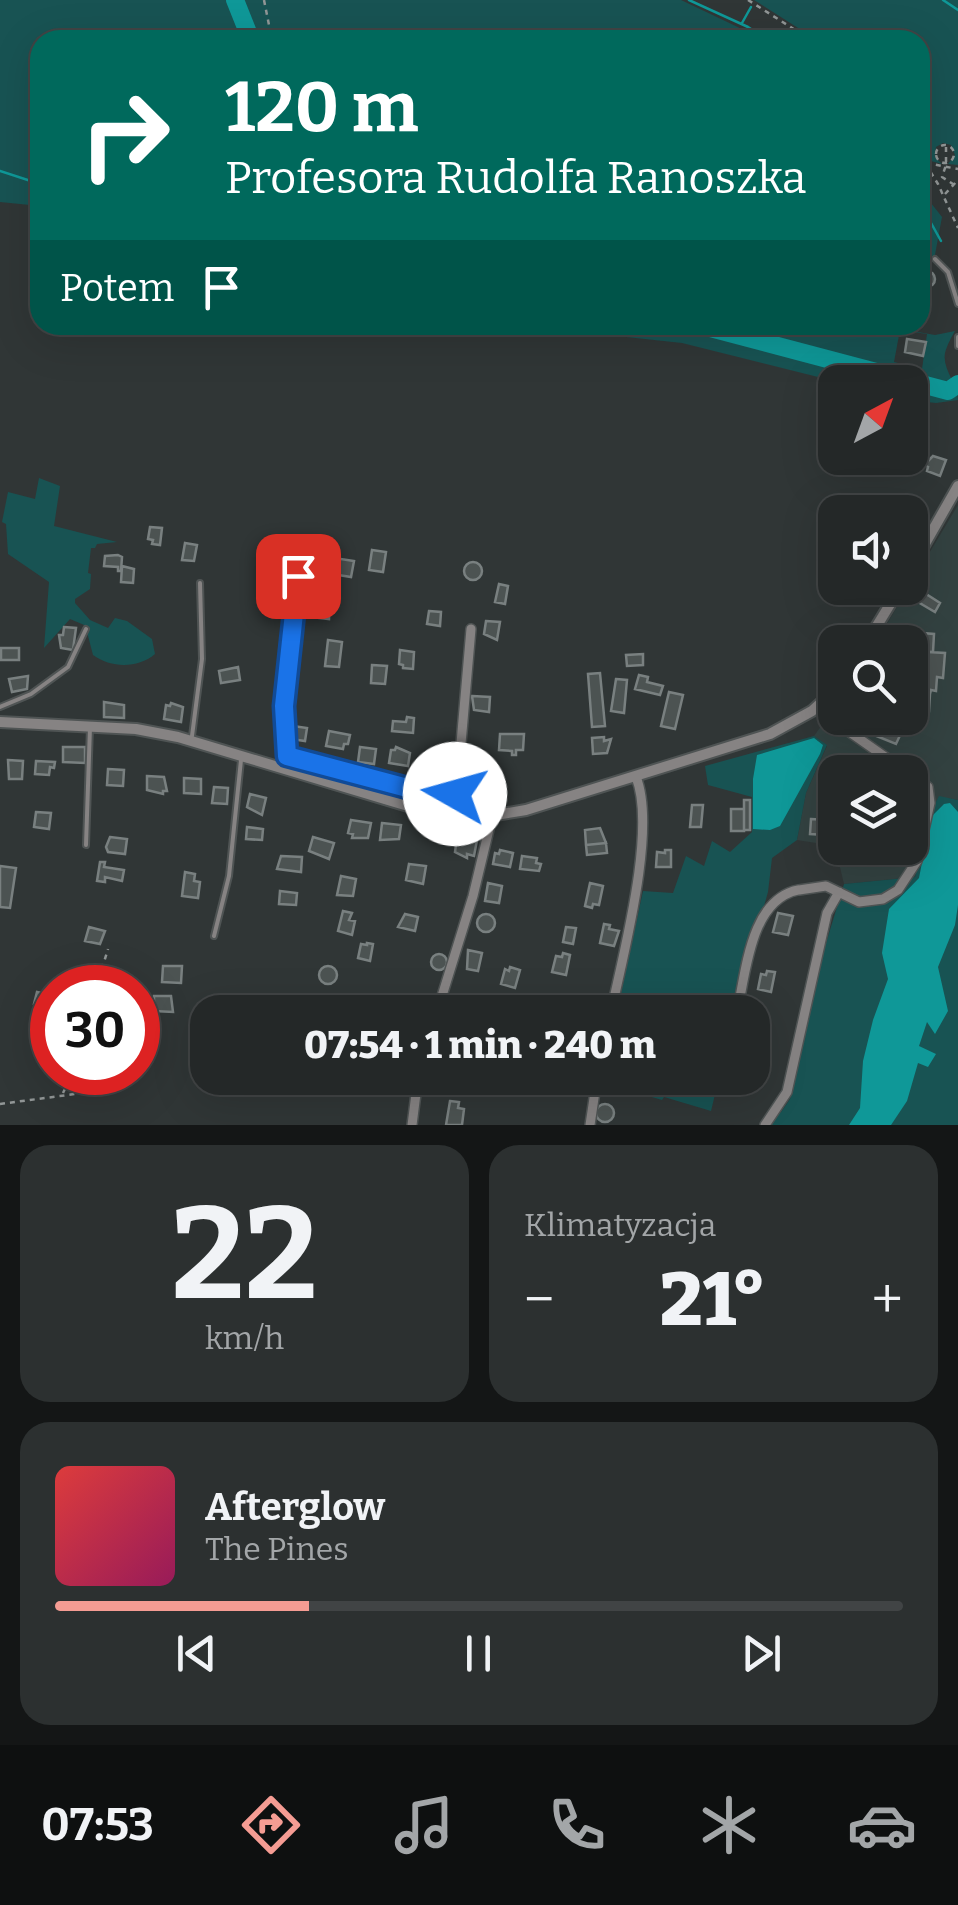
<!DOCTYPE html>
<html lang="pl">
<head>
<meta charset="utf-8">
<style>
	body { margin:0; font-family:Bitter,serif; background:#2c3030; color:#f1f3f6; height:100vh; display:flex; flex-direction:column; font-size:38px; white-space:nowrap }
	* { box-sizing:border-box; margin:0 }
	p { font-size:32px; color:#a3a6a8 }
	.icon { flex:none; width:55px; height:55px; fill:none; stroke:currentColor; stroke-width:2; stroke-linecap:round; stroke-linejoin:round }
	.map { position:relative; height:1125px; overflow:hidden }
	.drawer { display:flex; flex-direction:column; gap:20px; padding:20px; background:#141616; flex:1 }
	.drawer>* { flex:none }
	.hud { position:absolute; left:30px; top:30px; width:900px; height:305px; border-radius:30px; box-shadow:0 10px 40px #0002,0 0 0 2px #414445; background:#00695c; color:#fff; overflow:hidden }
	.needle { width:65px; rotate:41deg }
	.tools { position:absolute; left:818px; top:365px; display:grid; gap:20px }
	.tools a { display:grid; place-items:center; width:110px; height:110px; border-radius:20px; background:#242828; box-shadow:0 10px 40px #0002,0 0 0 2px #414445; font-size:50px }
	.speed { position:absolute; left:30px; top:965px; display:flex; gap:20px; font-size:50px; font-weight:700; text-align:center }
	.speed>* { display:grid; place-content:center; width:130px; height:130px; border-radius:50%; background:#242828; box-shadow:0 10px 40px #0002,0 0 0 2px #414445; line-height:1 }
	.speed .limit { border:15px solid #d22; background:#fff; color:#111 }
	.pin { position:absolute; display:grid; place-items:center; width:85px; height:85px; color:#fff; margin:-42px; border-radius:20px; box-shadow:0 5px 15px #0006 }
	.me { position:absolute; width:110px; margin:-55px; rotate:277deg; stroke-linejoin:round; filter:drop-shadow(0 0 8px #0008) }
	.turn { display:flex; align-items:center; gap:35px; height:210px; padding:0 30px; font-size:45px }
	.turn .icon { width:130px; height:130px; stroke-width:2.5 }
	.turn b { display:block; font-size:70px; line-height:85px }
	.then { display:flex; align-items:center; height:95px; padding:0 30px; background:#0003; gap:20px; font-size:38px }
	.big { font-size:75px; font-weight:800; line-height:1.1 }
	.drawer .widget { flex:1; display:flex; flex-direction:column; justify-content:center; gap:15px; min-width:0; padding:0 35px; border-radius:30px; background:#2c3030 }
	.drawer .dial { align-items:center; gap:0 }
	.dial b { font-size:130px; line-height:1 }
	.song { display:flex; align-items:center; gap:30px }
	.cover { width:120px; height:120px; border-radius:15px; background:linear-gradient(135deg,hsl(0 70% 55%),hsl(330 70% 35%)) }
	.played { height:10px; border-radius:5px; background:linear-gradient(90deg,#f59c93 30%,#414445 30%) }
	.keys { display:flex; justify-content:space-around; direction:ltr }
	.heat { display:flex; justify-content:space-between; align-items:center; font-size:55px; direction:ltr }
	.drawer .tiles { flex:1; display:grid; gap:20px; grid-template-columns:1fr 1fr }
	.widget:last-child { grid-column:span 2 }
	.trip { position:absolute; left:190px; top:995px; width:580px; height:100px; border-radius:30px; background:#242828; box-shadow:0 10px 40px #0002,0 0 0 2px #414445; font-weight:800; line-height:100px; text-align:center }
	.tab-bar { display:flex; height:160px; justify-content:space-around; align-items:center; background:#0e1010; color:#a3a6a8 }
	.tab-bar .icon { width:70px; height:70px }
	.tab-bar .on { color:#f59c93 }
	.tab-bar b { font-size:45px; color:#f1f3f6 }
	.map>svg:first-child { display:block }
	.built { fill:#334241 }
	.green { fill:#185353; fill-rule:evenodd }
	.water { fill:#0f9898 }
	.lines { fill:none; stroke-linecap:round; stroke-linejoin:round }
	.stream { stroke:#0f9898; stroke-width:2.5 }
	.river { stroke:#0f9898; stroke-width:18 }
	.building { fill:#4c5352; stroke:#798080; stroke-width:2.5 }
	.service-casing { stroke:#4f5454; stroke-width:8 }
	.minor-casing { stroke:#4f5454; stroke-width:12 }
	.tertiary-casing { stroke:#4f5454; stroke-width:14 }
	.path { stroke:#919696; stroke-width:2.5; stroke-dasharray:5 5; stroke-linecap:butt }
	.service { stroke:#868383; stroke-width:4 }
	.minor { stroke:#868383; stroke-width:9 }
	.tertiary { stroke:#868383; stroke-width:10 }
	.route-casing { stroke:#114b97; stroke-width:25 }
	.route { stroke:#1a73e8; stroke-width:18 }
</style>
</head>
<body>
<div class="map">
<svg width="958" height="1125" viewBox="0 0 958 1125">
	<rect width="100%" height="100%" fill="#303636"/>
	<path class="built" d="M958,505V800L939,797L915,877L844,884L839,863L841,848H910V772H835V846L797,840L806,793L827,746L814,736L835,707V718H910V642H876Z"/>
	<path class="green" d="M0,0H681L765,40H40V206L0,202Z
		M754,0H958V165L948,164L955,155L951,145L943,143L936,147L935,157L942,164L927,160L920,149V40H817Z
		M920,189L942,217L934,260L920,254Z
		M545,325H902L901,329L935,335L955,331C952,336 947,345 945,353C942,370 958,383 958,400L936,403L910,400V382H838L682,343L552,329ZM900,330L927,334L922,369L894,362Z
		M39,478L60,486L54,526L117,542L97,544L95,548H91L88,573L91,574L90,589L75,599V603L90,620L108,628L115,618L127,621L152,639L155,654C137,669 111,668 93,655L87,632L89,627L70,619L44,648L49,582L8,554L6,524L2,522L8,492L35,499Z
		M814,736L827,745L806,793L797,840L772,858L768,892L734,1012H617L643,891L673,893L686,856L704,866L712,841L730,852L752,832V797L708,785L705,766Z
		M939,796L958,800V1125H762L781,1112L790,1099L823,953L844,884L915,877L931,812Z
		M608,1078H719L711,1111L664,1097L662,1100L621,1088Z"/>
	<path class="water" d="M814,738L823,745L820,754L780,826L770,830L753,829V779L757,755Z
		M950,803L958,812V905L955,925L938,967L948,1011L935,1034L927,1022L919,1046L936,1054L928,1067L918,1063L907,1101L891,1125H849L860,1108L863,1061L873,1020L888,979L882,953L889,909L919,878L931,817L944,804Z"/>
	<g class="lines">
		<path class="stream" d="M689,0L748,27L768,40
			M943,0L958,10
			M742,23L751,7
			M0,171L40,184
			M920,203L941,241"/>
		<path class="river" d="M235,0L251,40
			M699,325L948,391L958,384"/>
	</g>
	<path class="building" d="M919 279a8 8 0 1 1 16 0a8 8 0 1 1-16 0Z
		M907,339L926,342L923,356L905,352Z
		M933,456L946,460L940,476L927,471L928,467L924,465Z
		M910,497L924,503L917,522L910,519V512H899Z
		M150,527L162,528L160,545L152,544L153,540L148,539Z
		M185,543L197,545L194,561L182,560Z
		M372,550L386,552L383,572L369,570Z
		M118,555L122,557L121,571H118V567L104,566L105,556Z
		M334,558L354,561L351,577L332,574Z
		M464 571a9 9 0 1 1 18 0a9 9 0 1 1-18 0Z
		M122,566L134,569L133,583L121,582Z
		M499,584L508,586L505,604L495,602Z
		M923,592L940,603L935,612L918,602Z
		M313,594L330,595L329,619L310,617Z
		M429,611L441,612L440,626L427,624Z
		M486,621L500,622L497,640L484,634Z
		M64,627L76,628L73,650L61,648L59,635H63Z
		M909,632L934,634L933,652L910,651Z
		M328,640L342,642L339,667L325,666Z
		M1,648H19V660H1Z
		M400,650L414,652L413,669L403,668V665L399,664Z
		M910,651L945,653L943,678L937,677L936,691L931,690L930,694L916,693L915,709H910Z
		M643,654V665L627,666L626,655Z
		M372,665L387,666L385,684L371,683Z
		M238,667L240,680L221,683L219,671Z
		M600,673L605,726L592,727L588,674Z
		M639,675L648,677L647,682L663,686L660,695L635,689Z
		M28,676L27,689L12,692L9,679Z
		M616,679L627,680L624,713L611,711Z
		M669,692L683,695L675,729L661,726Z
		M916,693L930,694L929,711L915,709Z
		M472,696L490,697L489,712L474,710Z
		M104,702L124,705V718L104,717Z
		M171,703L183,707L181,722L164,719L166,705L170,706Z
		M407,717L414,718L413,733L392,731L393,721L406,722Z
		M853,718H908L896,744L869,733L872,726Z
		M293,726L307,728L305,741L291,739Z
		M329,731L350,735L348,744H344L343,749L326,746Z
		M500,734H524L523,750H516V755H512V751L499,750Z
		M604,737V741L611,739L607,753L593,754L592,738Z
		M63,747H85V763L63,762Z
		M360,747L376,749L374,764L358,762Z
		M396,747L410,753L408,766L389,763L391,750H395Z
		M8,760L23,761L22,779H9Z
		M36,761L55,762L54,768L50,767L49,775L35,774Z
		M108,769L124,770L123,786L107,785Z
		M147,776L164,777L167,791H163V794L147,790Z
		M184,778L201,779V794L184,793Z
		M462,785L480,786L479,797L462,796Z
		M214,787L228,788L227,804L212,803Z
		M250,794L266,798L262,815L247,807Z
		M744,800H750V830H744Z
		M692,805H703L701,827H690Z
		M731,809H744V831H731Z
		M36,812L51,813L49,829L34,827Z
		M811,819L826,820L825,835L810,834Z
		M351,820L371,823L368,838H352L353,834L348,833Z
		M382,823L401,825L399,839L380,840Z
		M247,827L263,829L262,840L246,839Z
		M600,828L606,843L586,845L585,830Z
		M110,837L127,839L125,854L108,852L106,847Z
		M313,837L334,843L329,859L309,851Z
		M457,837L477,840L474,856L467,854V858L455,852Z
		M606,843L607,853L587,855L586,845Z
		M500,850L513,853L510,867L493,864L495,853L499,854Z
		M665,850H671V867H656L657,852L665,853Z
		M281,856L302,857L301,872L277,869Z
		M522,856L537,858L536,863L541,864L539,871L520,869Z
		M100,862H105L104,867L124,870L122,881L105,877V882L97,881Z
		M409,864L426,866L423,884L406,880Z
		M0,866L16,868L10,908L0,907Z
		M185,872L195,874L194,881L200,882L198,898L182,896Z
		M341,876L356,879L353,896L337,895Z
		M488,883L502,886L499,903L485,901Z
		M590,883L603,886L599,905L593,904L592,908L585,906Z
		M280,891L297,893L296,905L279,904Z
		M343,911L352,913L349,920L355,921L352,935L338,931Z
		M778,913L793,916L788,935L773,932Z
		M405,914L418,917L415,931L398,927Z
		M477 923a9 9 0 1 1 18 0a9 9 0 1 1-18 0Z
		M604,924L610,925L609,929L619,931L614,946L600,943Z
		M89,927L105,931L100,944L85,941Z
		M566,927L576,928L573,944L563,942Z
		M367,943L373,944L370,961L358,958L361,944L367,945Z
		M468,950L482,953L478,971L467,969Z
		M563,953L570,955L566,975L552,972L556,956L562,957Z
		M431 962a8 8 0 1 1 16 0a8 8 0 1 1-16 0Z
		M319 975a9 9 0 1 1 18 0a9 9 0 1 1-18 0Z
		M163,966H182L181,983L162,982Z
		M510,967L520,970L515,988L501,984L505,969L509,971Z
		M767,971L775,972L771,992L758,989L761,974L766,975Z
		M37,992L51,995L48,1008L34,1004Z
		M459,995L473,998L470,1012L456,1009Z
		M154,996H171L173,1012L154,1011Z
		M450,1101L459,1102L458,1108L464,1109L462,1125H446Z
		M596 1113a9 9 0 1 1 18 0a9 9 0 1 1-18 0Z"/>
	<g class="lines">
		<g class="service-casing">
			<path id="service" d="M935,259L948,272L958,304
				M958,337V346
				M826,699L835,715
				M0,707L31,694L68,667L86,629
				M192,736L202,659L200,583
				M287,756L285,706L298,576
				M86,845L90,727
				M214,936L229,876L241,760"/>
		</g>
		<g class="minor-casing">
			<path id="minor" d="M287,769V756L444,798L453,795L457,789L471,629
				M799,890L826,886L859,902L883,899L898,890L917,861L930,803L928,787L841,726
				M437,1012L473,896L492,817
				M611,1012C623,955 657,829 636,777
				M737,1012C746,973 750,900 798,890
				M412,1125L418,1078
				M590,1125L597,1078
				M765,1125L787,1092L827,913L839,892"/>
		</g>
		<g class="tertiary-casing">
			<path id="tertiary" d="M910,570L958,486
				M867,642L900,588
				M0,722L136,729L178,737L408,806L472,819L526,810L770,734L812,711L835,690"/>
		</g>
		<path class="path" d="M264,0L272,40
			M748,0L811,40
			M936 154a9 9 0 1 1 18 0a9 9 0 1 1-18 0Z
			M946,147V165L942,177L953,184
			M920,155L938,184L958,228
			M926,163L958,169
			M945,194L958,180
			M620,325L657,334
			M96,988L108,949
			M138,1071L146,1072
			M63,1093L73,1072
			M0,1104L75,1094L119,1072"/>
		<use href="#service" class="service"/>
		<use href="#minor" class="minor"/>
		<use href="#tertiary" class="tertiary"/>
	</g>
	<g class="lines">
		<g class="route-casing">
			<path id="route" d="M298,576L284,706L287,756L445,798L455,794"/>
		</g>
		<use href="#route" class="route"/>
	</g>
</svg>
<div class="tools">
<a><svg class="needle" viewBox="-14 -14 28 28"><path d="M0-13l5 13h-10z" fill="#e53935"/><path d="M0 13l5-13h-10z" fill="#a3a6a8"/></svg></a>
<a><svg class="icon" aria-label="sound" viewBox="0 0 24 24"><path d="M4 9h4l5-4v14l-5-4H4zM17 9q2 3 0 6"/></svg></a>
<a><svg class="icon" aria-label="search" viewBox="0 0 24 24"><circle cx="10" cy="10" r="6"/><path d="M15 15l6 6"/></svg></a>
<a><svg class="icon" aria-label="layers" viewBox="0 0 24 24"><path d="M12 4l9 5-9 5-9-5zM3 14l9 5 9-5"/></svg></a>
</div>
<div class="speed"><div class="limit">30</div></div>
<div class="pin" style="left:298px;top:576px;background:#d93025"><svg class="icon" aria-label="arrive" viewBox="0 0 24 24"><path d="M6 21V4h12l-3 4 3 4H6"/></svg></div>
<svg class="me" style="left:455px;top:794px" viewBox="-20 -20 40 40"><circle r="19" fill="#fff"/><path d="M0-13L10 11 0 6-10 11z" fill="#1a73e8"/></svg>
<div class="trip">07:54 · 1 min · 240 m</div>
<div class="hud">
<div class="turn"><svg class="icon" aria-label="right" viewBox="0 0 24 24"><path d="M7 20v-9h11M14 6l5 5-5 5"/></svg><div><b>120 m</b>Profesora Rudolfa Ranoszka</div></div>
<div class="then">Potem<svg class="icon" aria-label="arrive" viewBox="0 0 24 24"><path d="M6 21V4h12l-3 4 3 4H6"/></svg></div>
</div>
</div>
<section class="drawer">
<div class="tiles">
<div class="widget dial"><b>22</b><p>km/h</p></div>
<div class="widget"><p>Klimatyzacja</p>
<div class="heat"><a>−</a><b class="big">21°</b><a>+</a></div>
</div>
<div class="widget">
<div class="song"><i class="cover"></i><div><b>Afterglow</b><p>The Pines</p></div></div>
<div class="played"></div>
<div class="keys"><svg class="icon" aria-label="previous" viewBox="0 0 24 24"><path d="M18 5L8 12l10 7zM5 5v14"/></svg><svg class="icon" aria-label="pause" viewBox="0 0 24 24"><path d="M8 5v14M16 5v14"/></svg><svg class="icon" aria-label="next" viewBox="0 0 24 24"><path d="M6 5l10 7-10 7zM19 5v14"/></svg></div>
</div>
</div>
</section>
<nav class="tab-bar">
<b>07:53</b>
<svg class="icon on" aria-label="directions" viewBox="0 0 24 24"><path d="M12 3l9 9-9 9-9-9zM9 14v-3h6M13 9l2 2-2 2"/></svg>
<svg class="icon" aria-label="music" viewBox="0 0 24 24"><path d="M9 18V5l10-2v13"/><circle cx="6" cy="18" r="3"/><circle cx="16" cy="16" r="3"/></svg>
<svg class="icon" aria-label="phone" viewBox="0 0 24 24"><path d="M5 4h4l2 5-3 2q2 4 5 5l2-3 5 2v4C11 20 4 13 5 4z"/></svg>
<svg class="icon" aria-label="climate" viewBox="0 0 24 24"><path d="M12 3v18M4 7l16 10M4 17L20 7"/></svg>
<svg class="icon" aria-label="car" viewBox="0 0 24 24"><path d="M5 17H2v-5l4-1 3-4h7l3 4 3 1v5h-3M9 17h6M6 11h13"/><circle cx="7" cy="17" r="2"/><circle cx="17" cy="17" r="2"/></svg>
</nav>
</body>
</html>
